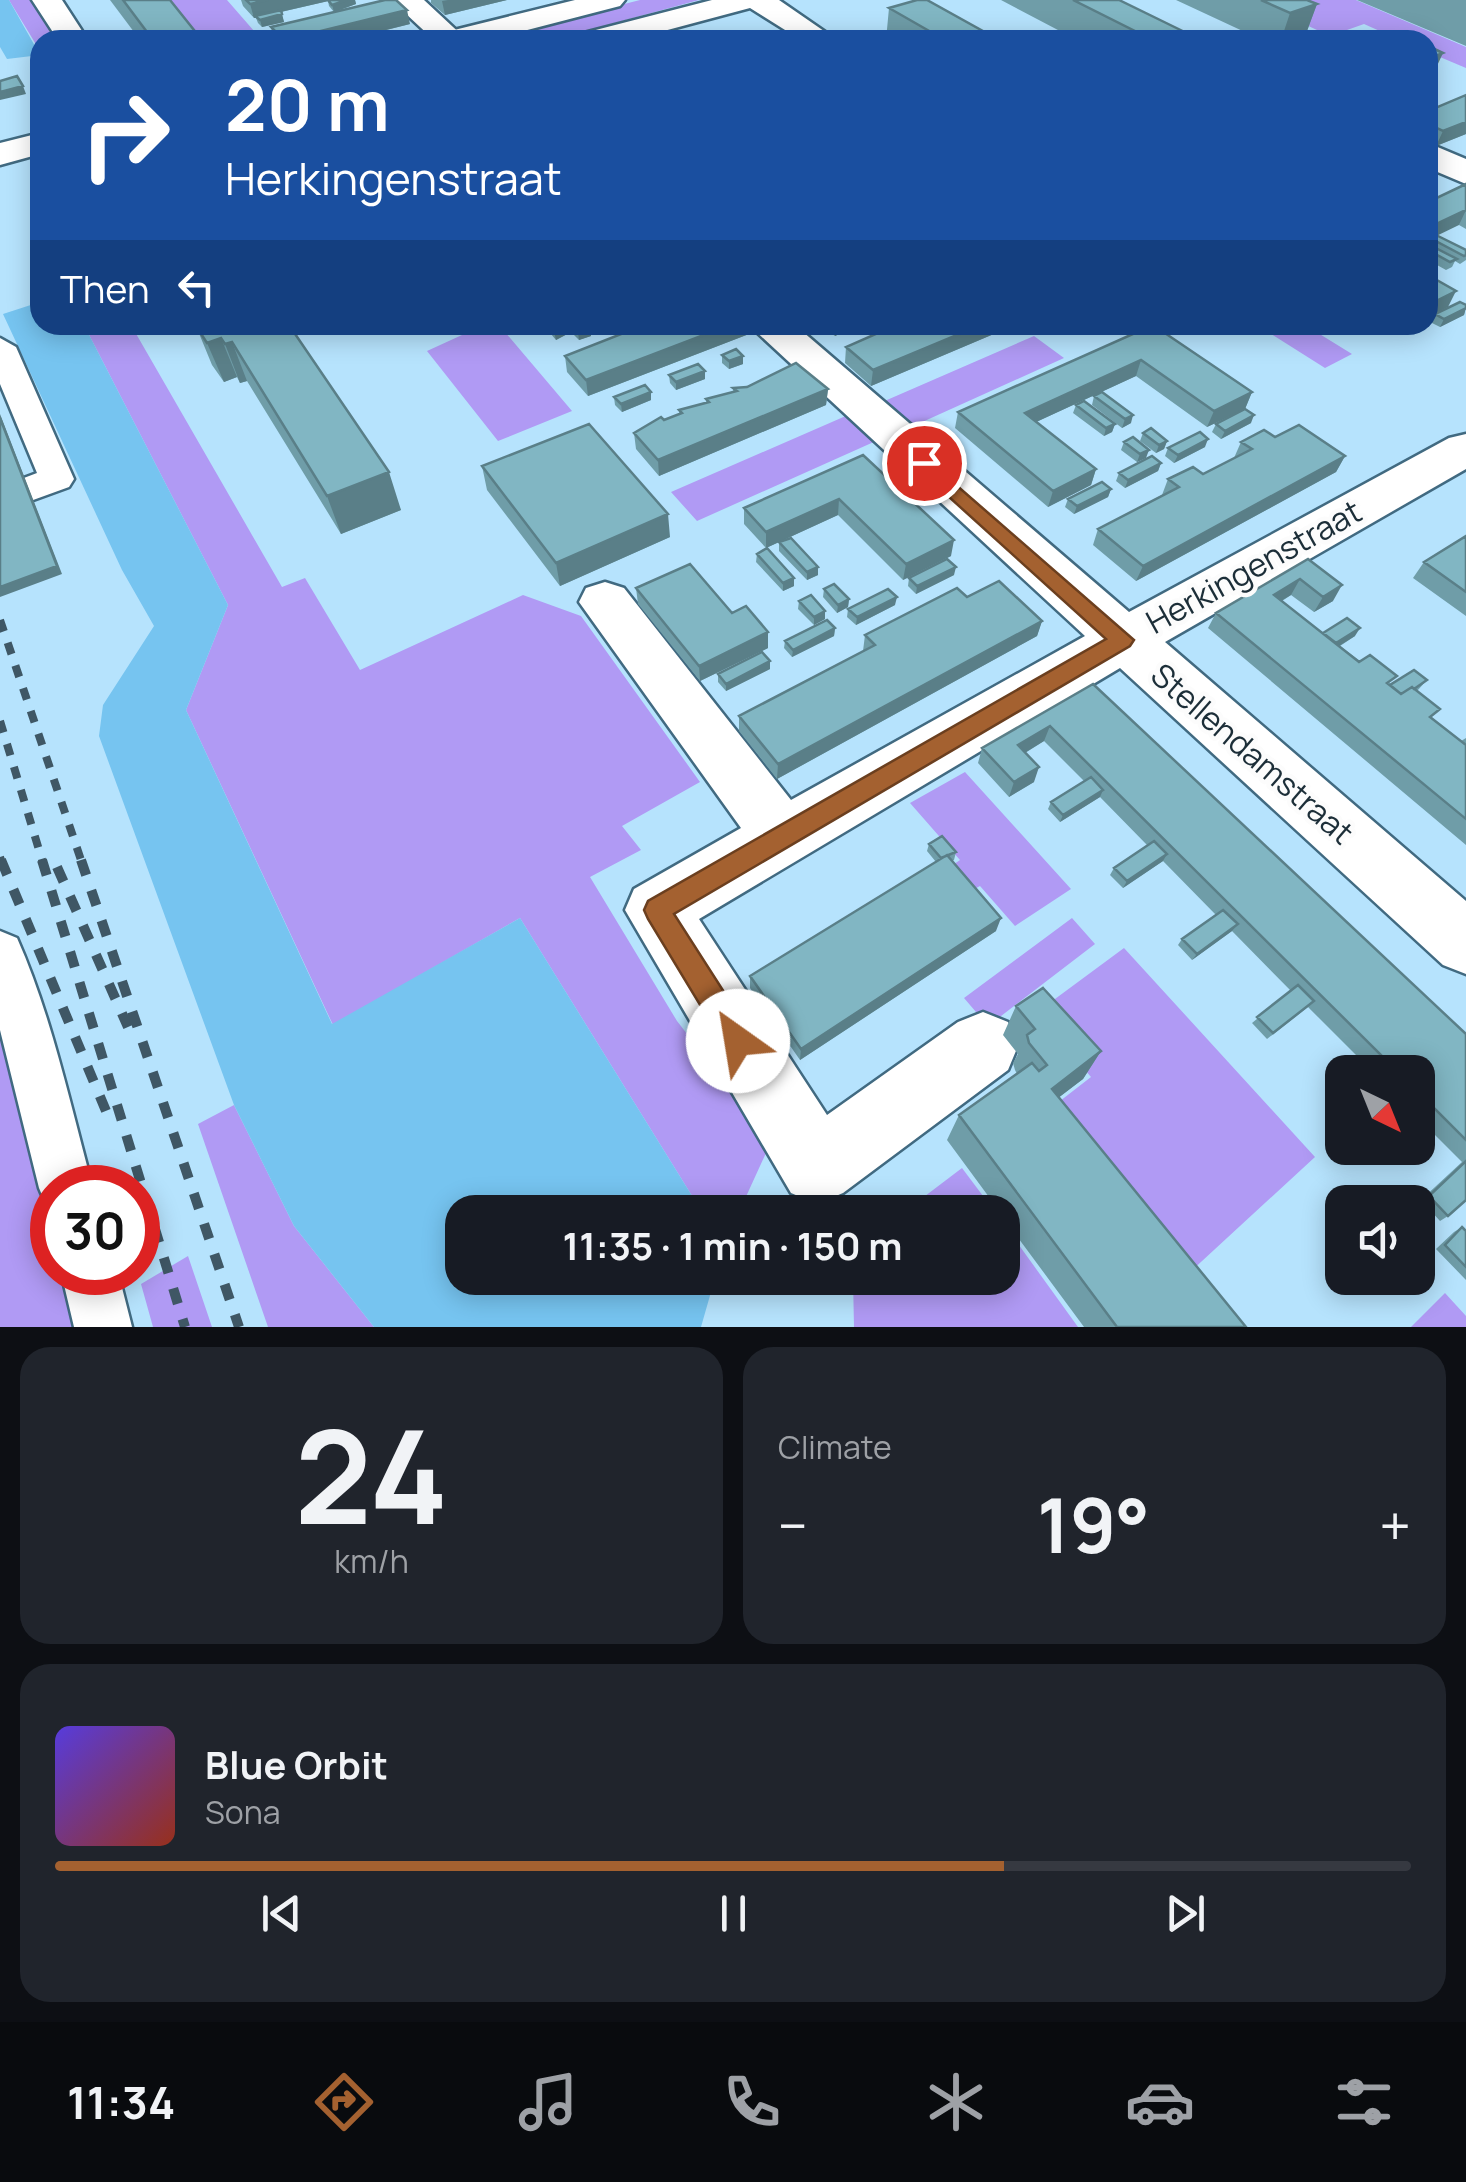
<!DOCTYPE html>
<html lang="en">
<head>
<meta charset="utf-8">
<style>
	body { margin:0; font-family:Manrope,sans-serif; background:#20242c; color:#f1f3f6; height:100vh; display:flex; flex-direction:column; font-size:38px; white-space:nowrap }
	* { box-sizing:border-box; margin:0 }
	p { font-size:32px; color:#9ea1a6 }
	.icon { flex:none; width:55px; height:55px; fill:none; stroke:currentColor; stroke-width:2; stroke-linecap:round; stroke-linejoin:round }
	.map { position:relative; height:1327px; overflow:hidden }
	.details { display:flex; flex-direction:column; gap:20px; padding:20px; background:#0d0f14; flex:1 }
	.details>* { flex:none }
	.hud { position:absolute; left:30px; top:30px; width:1408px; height:305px; border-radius:30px; box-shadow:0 5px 25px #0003; background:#1a4fa0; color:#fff; overflow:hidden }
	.needle { width:65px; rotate:137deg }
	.tools { position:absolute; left:1325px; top:1055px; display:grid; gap:20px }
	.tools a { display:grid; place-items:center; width:110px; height:110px; border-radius:20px; background:#171b24; box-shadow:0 5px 25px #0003; font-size:50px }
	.speed { position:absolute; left:30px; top:1165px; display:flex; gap:20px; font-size:50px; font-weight:700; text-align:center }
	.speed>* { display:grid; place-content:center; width:130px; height:130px; border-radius:50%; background:#171b24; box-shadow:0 5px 25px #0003; line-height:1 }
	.speed .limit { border:15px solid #d22; background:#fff; color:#111 }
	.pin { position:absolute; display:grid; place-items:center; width:85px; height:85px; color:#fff; margin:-42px; border:5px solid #fff; border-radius:50%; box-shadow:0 2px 10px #0007 }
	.me { position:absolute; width:110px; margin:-55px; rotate:328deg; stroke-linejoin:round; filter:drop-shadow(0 0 8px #0008) }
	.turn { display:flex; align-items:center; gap:35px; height:210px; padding:0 30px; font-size:45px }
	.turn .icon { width:130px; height:130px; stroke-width:2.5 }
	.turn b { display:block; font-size:70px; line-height:85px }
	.then { display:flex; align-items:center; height:95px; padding:0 30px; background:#0003; gap:20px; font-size:38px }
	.big { font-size:75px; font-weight:700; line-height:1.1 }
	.details .widget { flex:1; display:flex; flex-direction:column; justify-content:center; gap:15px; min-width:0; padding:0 35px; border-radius:30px; background:#20242c }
	.details .dial { align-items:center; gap:0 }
	.dial b { font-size:130px; line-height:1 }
	.song { display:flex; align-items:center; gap:30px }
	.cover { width:120px; height:120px; border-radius:15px; background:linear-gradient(135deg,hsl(250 70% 55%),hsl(10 70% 35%)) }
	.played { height:10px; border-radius:5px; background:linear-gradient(90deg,#a46130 70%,#363941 70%) }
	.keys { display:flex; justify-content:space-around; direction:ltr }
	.heat { display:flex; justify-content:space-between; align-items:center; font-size:55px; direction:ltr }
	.details .tiles { flex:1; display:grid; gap:20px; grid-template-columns:1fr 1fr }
	.widget:last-child { grid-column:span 2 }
	.trip { position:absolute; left:445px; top:1195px; width:575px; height:100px; border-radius:30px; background:#171b24; box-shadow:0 5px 25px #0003; font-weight:700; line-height:100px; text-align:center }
	.menu { display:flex; height:160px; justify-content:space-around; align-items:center; background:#090b0e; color:#9ea1a6 }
	.menu .icon { width:70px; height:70px }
	.menu .on { color:#a46130 }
	.menu b { font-size:45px; color:#f1f3f6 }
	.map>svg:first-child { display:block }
	.green { fill:#b09af4 }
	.water { fill:#76c4f0 }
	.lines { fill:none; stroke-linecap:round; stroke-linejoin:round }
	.pedestrian-casing { stroke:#416a81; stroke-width:5 }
	.minor-casing { stroke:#416a81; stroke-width:5 }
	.tertiary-casing { stroke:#416a81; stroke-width:5 }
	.pedestrian { fill:#fff; fill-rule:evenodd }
	.minor { fill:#fff; fill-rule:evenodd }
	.tertiary { fill:#fff; fill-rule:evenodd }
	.rail-far1 { stroke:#3f5765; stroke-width:8; stroke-dasharray:12 12; stroke-linecap:butt }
	.rail { stroke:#3f5765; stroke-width:10; stroke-dasharray:16 16; stroke-linecap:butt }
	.wall { fill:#6f9da8 }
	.shaded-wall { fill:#5a7f88 }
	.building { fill:#81b6c3; stroke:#5a7f88; stroke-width:2.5 }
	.route { fill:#a46130; stroke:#6b3f1f; stroke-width:2.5 }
	.labels { text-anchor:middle; stroke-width:9; stroke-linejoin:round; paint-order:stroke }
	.street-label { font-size:32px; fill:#1c2e38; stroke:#fcfcfc }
</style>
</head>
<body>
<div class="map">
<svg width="1466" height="1327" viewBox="0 0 1466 1327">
	<rect width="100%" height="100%" fill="#b6e3fd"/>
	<path class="green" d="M9,0H38L64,40H40V51Z
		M158,0H227L262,40H190Z
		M640,0H699L552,40H484Z
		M1307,0H1356L1466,47V68L1428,52V40H1400L1364,24L1330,36L1278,12Z
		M84,325H131L282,587L305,578L360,670L523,595L581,616L700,782L622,826L641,850L590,877L677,1021L771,1142L739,1212H702L520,918L333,1025L186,710L228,605Z
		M469,325H499L572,411L498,441L427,351L462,335Z
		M1257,325H1305L1352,354L1325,368Z
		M1034,336L1064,358L909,428L880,403Z
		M848,415L876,441L697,521L671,492Z
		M965,772L1071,889L1015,926L980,886L967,893L947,869L960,860L910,803Z
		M1072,918L1095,944L988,1026L964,998Z
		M1124,948L1315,1157L1176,1285L1042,1115L1091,1077L1036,1013Z
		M4,1031L52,1237V1272L61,1273L74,1327H0V1033Z
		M234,1105L294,1226L374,1327H268L198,1124Z
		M962,1168L995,1212H904Z
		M1003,1223L1078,1327H854L853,1278H1002Z
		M188,1256L212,1327H153L141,1284Z
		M1445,1293L1466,1316V1327H1411Z"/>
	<path class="water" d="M0,0H9L40,55L7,59L0,47Z
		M40,302V325H84L228,605L186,710L332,1024L520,918L702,1212H462V1278H715L701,1327H374L294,1226L234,1105L99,736L103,705L154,626L122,570L3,314Z"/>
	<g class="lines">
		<g class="pedestrian-casing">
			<path id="pedestrian" d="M0,338L16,347L74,479L69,487L0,512V487L37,473L0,384Z
				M0,931L17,938C52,1017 70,1104 93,1188H52V1210L47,1207L39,1188L0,1030Z
				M61,1272H118L132,1327H74Z"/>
		</g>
		<g class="minor-casing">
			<path id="minor" d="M32,0H62L88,40H58Z
				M391,0H424L467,40H434Z
				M712,0H779L837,40H801L750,8L630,40H580L584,33Z
				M1428,143L1466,159V184L1428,168Z
				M749,325H795L1129,612L1449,438L1466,434V469L1165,642L1466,901V974L1443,965L1120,668L699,919L827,1115L958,1022L983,1012L1008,1022L1018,1046L1008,1070L843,1193L817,1204L791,1193L625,910L634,889L741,828L579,602L586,588L605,582L624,588L791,800L1085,636Z"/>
		</g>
		<g class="tertiary-casing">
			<path id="tertiary" d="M575,0H625L620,6L489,40H438L442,33Z
				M40,133V154L0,165V143Z"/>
		</g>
		<use href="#pedestrian" class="pedestrian"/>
		<use href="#minor" class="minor"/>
		<use href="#tertiary" class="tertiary"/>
		<path class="rail-far1" d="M0,620L82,863
			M0,721L43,863
			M0,857L2,863"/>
		<path class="rail" d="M1,860L106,1111
			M42,860L185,1327
			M81,860L239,1327
			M57,867L128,1027"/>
	</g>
	<path class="wall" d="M110,0H170L202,40H140Z
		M241,0H355L356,4L335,12L410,24L346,40H274L271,27L334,12L329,6L328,1L281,12L284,22L262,27L258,23L256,18H254L243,6Z
		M431,0H507L445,15L431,3Z
		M1001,0H1119L1201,40H1077Z
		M1176,0H1307L1317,4L1304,39L1262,40Z
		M1357,0H1466V46Z
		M889,8L999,40H886Z
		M1466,95V134L1436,146L1428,142V111Z
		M1466,184V229L1459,225Z
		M1432,239L1466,250V260L1460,264L1455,261L1452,267L1446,270L1428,260V244H1429Z
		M1466,305L1464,315L1440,327L1430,322L1435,314Z
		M289,325L401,510L341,534L247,381L240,383L237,377L224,382L212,365L196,326Z
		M552,325H587L591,336L579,340L571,332L556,340L551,334L550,326Z
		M644,325H749V334L588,396L567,372L565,356Z
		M819,325H846V331L835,336Z
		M896,325H1015L871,386L845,363L846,347Z
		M1153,325L1252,392L1245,409L1207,427L1136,376L1036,422L1096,469L1091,485L1048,507L955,428L958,412Z
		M722,355L743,364L729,369L722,363Z
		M669,375L705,379L676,390L670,383Z
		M733,388L828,389L826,405L659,476L636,449L634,433L679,415V410L706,403V399L733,392Z
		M651,392V400L622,412L615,405L614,397Z
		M1094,396L1131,423L1122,428L1092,405Z
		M1076,405L1115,424L1112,432L1104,436L1073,413Z
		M1251,423L1221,439L1212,432L1216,424Z
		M1143,433L1167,441L1164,449L1156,453L1140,441Z
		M1275,437L1345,456L1336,472L1136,581L1093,545L1098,529L1162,495L1168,479L1203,474L1234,458L1241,442Z
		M1124,442L1146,458L1137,462L1121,450Z
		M1205,447L1174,463L1165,456L1168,448Z
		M863,455L951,556L903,580L838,515L766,548L744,524V508Z
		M1161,463L1158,471L1125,488L1116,481L1119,473Z
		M482,466L670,537L560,586L487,490Z
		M1111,489L1108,497L1074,514L1065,507L1068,499Z
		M1466,536V616L1413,578L1424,562Z
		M779,542L818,567V575L807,580L779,551Z
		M757,554L794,578V586L783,591L756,562Z
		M1308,559L1333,601L1314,612L1291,595L1282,601L1323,633L1355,636L1340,646L1391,684L1427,680L1417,691L1432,719L1461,741L1466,738V845L1208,628L1216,613Z
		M954,575L916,594L908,586L909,578Z
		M636,588L732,613L768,632V648L700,681L638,604Z
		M824,589L849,599L848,607L837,613L823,597Z
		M967,597L1042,621L1037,636L777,779L739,731V716L863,651L865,635Z
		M799,601L825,611V619L814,625L798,609Z
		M895,605L856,625L847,617L848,609Z
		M835,628L834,636L792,657L784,648L785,641Z
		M770,669L726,691L718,682V674Z
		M1093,684L1466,1034V1200L1448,1216L1440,1221L1421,1200L1462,1162L1418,1118V1072H1373L1308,1007L1267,1039L1252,1023L1291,991L1232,931L1192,960L1178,945L1182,939L1216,915L1163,861L1123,888L1110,875L1114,868L1147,845L1100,797L1060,822L1048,809L1051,802L1084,781L1044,741L1025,753L1034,782L1009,797L978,763L982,748Z
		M929,844L956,852L954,860L952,861L996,931L800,1060L750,988V976L936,862L927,851Z
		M1016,1006L1101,1051L1083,1079L1059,1097L1246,1327H1084L1002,1216V1212H1000L947,1140L959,1115L1017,1074L1015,1070L1013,1063L1018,1054L1003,1035Z
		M1342,1098V1118L1332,1107Z
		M1462,1227L1466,1231V1280L1436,1249L1454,1232Z"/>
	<path class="shaded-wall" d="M268,0H333L254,18L250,4Z
		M347,0H355L356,4L334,12L332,5Z
		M448,0H507L445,15L442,1Z
		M1317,4L1304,39L1281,40L1290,13Z
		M407,10L410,24L346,40H284Z
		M282,14L284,22L262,27L260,20Z
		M1443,53L1436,68L1428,71V59Z
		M23,86L26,94L0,100V92Z
		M1466,122V134L1436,146L1443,131Z
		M1466,210L1459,225L1428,240V228Z
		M1456,291L1448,307L1428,317V305Z
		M1466,308L1464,315L1440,327L1444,319Z
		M567,325H570L571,332L556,340L554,331Z
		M730,325H749V334L588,396L586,380Z
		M842,325H846V331L835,336V328Z
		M981,325H1015L871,386L873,370Z
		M590,328L591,336L579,340L578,332Z
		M221,338L237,377L224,382L207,343Z
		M232,342L247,381L240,383L225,344Z
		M743,356V364L729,369V361Z
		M1141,360L1136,376L1021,429L1025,413Z
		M705,371V379L676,390V382Z
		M828,389L826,405L659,476L658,460Z
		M651,392V400L622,412L621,404Z
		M1252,392L1245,409L1207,427L1214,411Z
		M0,414L62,574L0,597Z
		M1133,415L1131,423L1122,428L1125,419Z
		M1254,415L1251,423L1221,439L1225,431Z
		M1115,424L1112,432L1104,436L1106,428Z
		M1208,439L1205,447L1174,463L1178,455Z
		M1167,441L1164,449L1156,453L1159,445Z
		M1149,450L1146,458L1137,462L1140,454Z
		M1345,456L1336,472L1136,581L1143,566Z
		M1161,463L1158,471L1125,488L1128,480Z
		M1096,469L1091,485L1048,507L1053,491Z
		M389,472L401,510L341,534L327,496Z
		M1111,489L1108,497L1074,514L1077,506Z
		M839,499L838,515L766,548V532Z
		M668,514L670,537L560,586L556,563Z
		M954,540L951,556L903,580L906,564Z
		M818,567V575L807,580V572Z
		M956,567L954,575L916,594L917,586Z
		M794,578V586L783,591V583Z
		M1300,579L1291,595L1266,610L1274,595Z
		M1342,585L1333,601L1314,612L1323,597Z
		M897,597L895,605L856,625L857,617Z
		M849,599L848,607L837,613L838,605Z
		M825,611V619L814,625V617Z
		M1042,621L1037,636L777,779L778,764Z
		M835,628L834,636L792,657L793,650Z
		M1360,628L1355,636L1323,656L1328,648Z
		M768,632V648L700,681L699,666Z
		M770,661V669L726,691V684Z
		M1050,726L1044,741L1013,760L1018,745Z
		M1039,767L1034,782L1009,797L1014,782Z
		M1103,790L1100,797L1060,822L1063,815Z
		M1167,854L1163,861L1123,888L1127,881Z
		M1001,918L996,931L800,1060L801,1049Z
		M1238,924L1232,931L1192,960L1197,954Z
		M1101,1051L1083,1079L1036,1115L1052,1089Z"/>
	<path class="building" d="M123,0H170L202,40H153Z
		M246,0H268L250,4Z
		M328,0H347L332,5Z
		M385,0H396L407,10L284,40L271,27Z
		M917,0H927L999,40H945L889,8Z
		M1073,0H1119L1201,40H1153Z
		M1261,0H1307L1317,4L1290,13Z
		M281,10L282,14L260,20L255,16Z
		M804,32L816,40H777Z
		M1428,46L1443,53L1428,59Z
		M17,76L23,86L0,92V81Z
		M1466,95V122L1443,131L1428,124V111Z
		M1466,184V210L1428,228V202Z
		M1438,236L1466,250V255L1464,256L1432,239Z
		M1428,244L1457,259L1450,262L1428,250Z
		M1428,275L1456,291L1428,305Z
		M1460,302L1466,305V308L1444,319L1435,314Z
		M199,325H289L389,472L327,496L232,342L225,344L221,338L207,343L196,326Z
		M552,325H567L554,331L550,326Z
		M572,325H587L590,328L578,332Z
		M644,325H730L586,380L565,356Z
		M896,325H981L873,370L846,347Z
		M1153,325L1252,392L1214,411L1141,360L1025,413L1096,469L1053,491L958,412Z
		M736,349L743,356L729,361L722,355Z
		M796,363L828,389L658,460L634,433L661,417L664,420L682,413L679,410L709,402L706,399L737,391L733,388L747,387Z
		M698,364L705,371L676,382L669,375Z
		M645,385L651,392L621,404L614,397Z
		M1102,392L1133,415L1125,419L1094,396Z
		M1084,401L1115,424L1106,428L1076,405Z
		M1245,409L1254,415L1225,431L1216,424Z
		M0,418L57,566L0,587Z
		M589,424L668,514L556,563L482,466Z
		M1299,425L1345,456L1143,566L1098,529L1179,487L1168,479L1193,467L1203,474L1252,449L1241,442L1264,430L1275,437Z
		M1151,428L1167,441L1159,445L1143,433Z
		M1200,432L1208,439L1178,455L1168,448Z
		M1133,437L1149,450L1140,454L1124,442Z
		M863,455L954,540L906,564L839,499L766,532L744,508Z
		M1152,456L1161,463L1128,480L1119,473Z
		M1102,482L1111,489L1077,506L1068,499Z
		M1466,536V592L1424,562Z
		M791,538L818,567L807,572L779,542Z
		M767,548L794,578L783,583L757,554Z
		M947,559L956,567L917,586L909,578Z
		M1308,559L1342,585L1323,597L1300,579L1274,595L1359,662L1370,655L1397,676L1387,683L1401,694L1412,687L1440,709L1430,717L1466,745V819L1216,613Z
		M690,564L732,613L746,606L768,632L699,666L636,588Z
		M999,581L1042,621L778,764L739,716L875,645L865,635L957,588L967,597Z
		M834,584L849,599L838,605L824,589Z
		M888,589L897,597L857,617L848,609Z
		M811,595L825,611L814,617L799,601Z
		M1347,618L1360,628L1336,643L1323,633Z
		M827,620L835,628L793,650L785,641Z
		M762,652L770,661L726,684L718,674Z
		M1414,670L1427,680L1414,689L1412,687L1401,694L1390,685Z
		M1093,684L1466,1034V1140L1418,1092V1072H1398L1050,726L1018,745L1039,767L1014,782L982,748Z
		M1091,777L1103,790L1063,815L1051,802Z
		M942,836L956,852L941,858L929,844Z
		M1154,841L1167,854L1127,881L1114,868Z
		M947,855L1001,918L801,1049L750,976Z
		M1223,910L1238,924L1197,954L1182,939Z
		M1298,985L1314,1001L1273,1033L1257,1017Z
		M1043,988L1101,1051L1052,1089L1246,1327H1117L959,1115L1032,1063L1039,1071L1047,1065L1029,1043L1027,1035L1035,1029L1016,1006Z
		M1466,1161V1200L1448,1216L1429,1196Z
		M1462,1227L1466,1231V1267L1445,1245Z"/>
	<path class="route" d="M924,457L1134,640L1130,646L674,914L749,1031L753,1041L749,1051L738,1055L728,1051L648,919L644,910L648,901L1106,639L917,468L914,463Z"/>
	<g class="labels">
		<g class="street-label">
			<text transform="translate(1254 567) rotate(-29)" y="11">Herkingenstraat</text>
			<text transform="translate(1252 754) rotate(41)" y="11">Stellendamstraat</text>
		</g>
	</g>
</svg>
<div class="tools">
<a><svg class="needle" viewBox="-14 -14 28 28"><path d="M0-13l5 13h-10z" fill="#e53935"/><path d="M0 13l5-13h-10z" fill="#9ea1a6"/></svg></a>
<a><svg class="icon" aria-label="sound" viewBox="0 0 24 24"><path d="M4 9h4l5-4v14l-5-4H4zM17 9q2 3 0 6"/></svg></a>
</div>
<div class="speed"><div class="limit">30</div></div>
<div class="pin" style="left:924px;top:463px;background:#d93025"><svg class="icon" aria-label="arrive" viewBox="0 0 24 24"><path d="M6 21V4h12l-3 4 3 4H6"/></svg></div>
<svg class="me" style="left:738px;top:1041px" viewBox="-20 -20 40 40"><circle r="19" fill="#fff"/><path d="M0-13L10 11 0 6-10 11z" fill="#a46130"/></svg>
<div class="trip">11:35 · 1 min · 150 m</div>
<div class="hud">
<div class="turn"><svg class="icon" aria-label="right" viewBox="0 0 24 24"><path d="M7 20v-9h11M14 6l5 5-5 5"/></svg><div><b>20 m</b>Herkingenstraat</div></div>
<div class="then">Then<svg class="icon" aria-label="left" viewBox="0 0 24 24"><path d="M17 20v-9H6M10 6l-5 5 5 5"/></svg></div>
</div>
</div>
<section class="details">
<div class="tiles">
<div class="widget dial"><b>24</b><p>km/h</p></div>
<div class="widget"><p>Climate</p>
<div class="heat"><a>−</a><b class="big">19°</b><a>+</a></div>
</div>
<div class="widget">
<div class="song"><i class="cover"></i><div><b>Blue Orbit</b><p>Sona</p></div></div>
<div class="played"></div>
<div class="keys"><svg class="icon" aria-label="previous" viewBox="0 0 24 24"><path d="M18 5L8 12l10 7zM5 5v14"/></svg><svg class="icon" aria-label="pause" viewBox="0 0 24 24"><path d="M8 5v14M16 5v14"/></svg><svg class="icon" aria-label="next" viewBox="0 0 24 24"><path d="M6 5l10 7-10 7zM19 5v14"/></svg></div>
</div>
</div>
</section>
<nav class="menu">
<b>11:34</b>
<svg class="icon on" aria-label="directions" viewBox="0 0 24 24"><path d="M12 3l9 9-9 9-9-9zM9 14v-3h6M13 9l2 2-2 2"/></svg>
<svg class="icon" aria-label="music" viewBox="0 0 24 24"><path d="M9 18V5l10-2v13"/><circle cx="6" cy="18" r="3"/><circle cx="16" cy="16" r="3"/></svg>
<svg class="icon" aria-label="phone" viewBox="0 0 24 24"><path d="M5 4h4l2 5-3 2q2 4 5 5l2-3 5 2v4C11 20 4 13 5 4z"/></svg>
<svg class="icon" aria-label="climate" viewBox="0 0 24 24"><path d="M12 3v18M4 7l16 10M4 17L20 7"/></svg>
<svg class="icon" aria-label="car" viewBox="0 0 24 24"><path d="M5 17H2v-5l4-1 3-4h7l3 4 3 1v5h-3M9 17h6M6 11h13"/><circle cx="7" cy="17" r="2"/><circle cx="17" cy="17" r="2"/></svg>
<svg class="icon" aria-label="filters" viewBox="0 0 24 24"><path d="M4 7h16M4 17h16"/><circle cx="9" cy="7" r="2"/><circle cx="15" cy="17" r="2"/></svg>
</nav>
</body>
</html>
